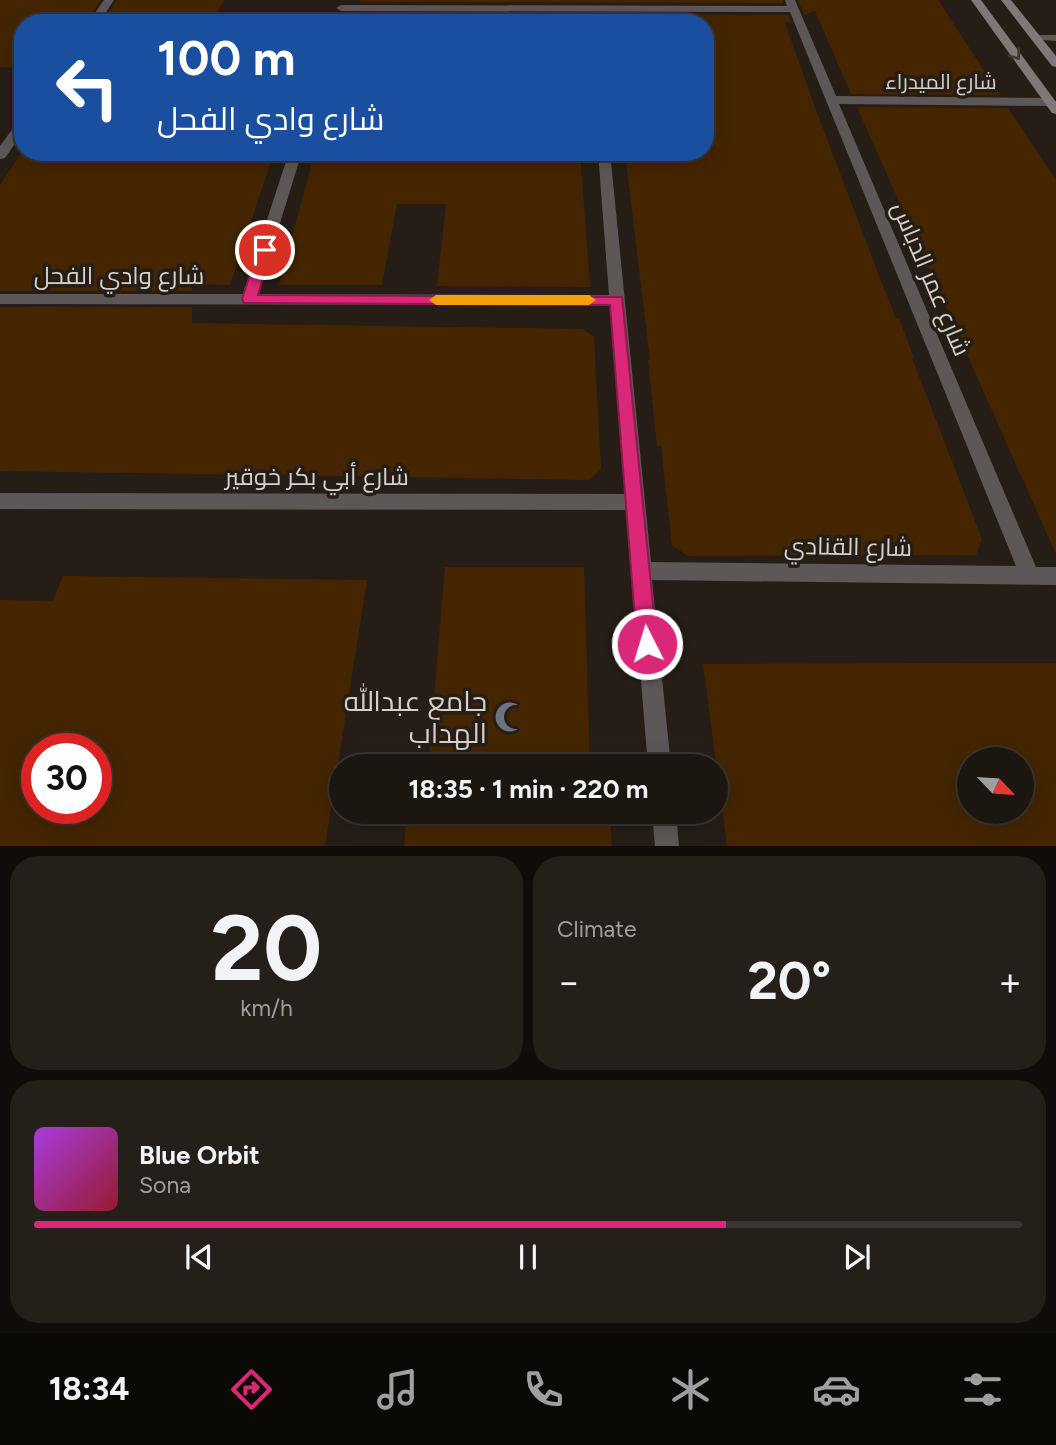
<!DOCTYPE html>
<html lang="en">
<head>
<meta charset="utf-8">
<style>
	body { margin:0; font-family:Figtree,Cairo,sans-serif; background:#251f19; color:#f1f3f6; height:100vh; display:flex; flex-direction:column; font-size:26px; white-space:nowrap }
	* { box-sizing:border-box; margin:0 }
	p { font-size:23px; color:#a09f9f }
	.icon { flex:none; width:38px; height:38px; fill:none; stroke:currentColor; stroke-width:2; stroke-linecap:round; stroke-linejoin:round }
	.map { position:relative; height:846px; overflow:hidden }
	.drawer { display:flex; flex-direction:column; gap:10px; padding:10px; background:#0f0c09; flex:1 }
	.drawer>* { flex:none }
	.hud { position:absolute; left:14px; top:14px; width:700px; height:147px; border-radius:28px; box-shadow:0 4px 18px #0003,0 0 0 2px #3a3530; background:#1a4fa0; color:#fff; overflow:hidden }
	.needle { width:46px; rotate:115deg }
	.buttons { position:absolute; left:957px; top:747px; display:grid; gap:14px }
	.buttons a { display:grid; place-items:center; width:77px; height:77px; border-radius:50%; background:#1c1610; box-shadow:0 4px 18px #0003,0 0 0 2px #3a3530; font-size:35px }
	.speed { position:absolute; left:21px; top:733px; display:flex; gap:14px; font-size:35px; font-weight:700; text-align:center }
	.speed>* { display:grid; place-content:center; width:91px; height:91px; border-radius:50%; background:#1c1610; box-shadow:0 4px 18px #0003,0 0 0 2px #3a3530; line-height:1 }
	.speed .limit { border:10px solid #d22; background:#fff; color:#111 }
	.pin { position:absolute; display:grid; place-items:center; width:60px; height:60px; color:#fff; margin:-30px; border:4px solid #fff; border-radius:50%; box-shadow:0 2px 7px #0007 }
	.me { position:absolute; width:77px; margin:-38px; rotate:355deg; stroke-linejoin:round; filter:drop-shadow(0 0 5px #0008) }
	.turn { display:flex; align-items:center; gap:24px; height:147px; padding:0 28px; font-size:32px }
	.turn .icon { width:91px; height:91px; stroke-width:2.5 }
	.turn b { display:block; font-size:49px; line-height:60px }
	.big { font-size:52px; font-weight:700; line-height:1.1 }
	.drawer .card { flex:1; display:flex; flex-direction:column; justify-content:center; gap:10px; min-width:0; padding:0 24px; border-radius:28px; background:#251f19 }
	.drawer .dial { align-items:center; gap:0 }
	.dial b { font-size:91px; line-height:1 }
	.song { display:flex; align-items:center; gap:21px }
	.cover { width:84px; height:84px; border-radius:10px; background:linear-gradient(135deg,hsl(280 70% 55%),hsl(350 70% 35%)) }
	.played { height:7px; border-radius:4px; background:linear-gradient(90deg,#db2777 70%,#3a3530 70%) }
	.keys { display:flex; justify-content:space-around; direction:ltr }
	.heat { display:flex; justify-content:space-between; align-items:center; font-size:38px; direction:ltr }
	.drawer .tiles { flex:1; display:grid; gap:10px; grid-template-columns:1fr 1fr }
	.card:last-child { grid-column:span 2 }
	.trip { position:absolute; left:329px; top:754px; width:399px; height:70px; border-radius:35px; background:#1c1610; box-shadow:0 4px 18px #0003,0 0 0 2px #3a3530; font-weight:700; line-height:70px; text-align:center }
	.dock { display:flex; height:112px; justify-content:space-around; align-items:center; background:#0b0906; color:#a09f9f }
	.dock .icon { width:49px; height:49px }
	.dock .current { color:#db2777 }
	.dock b { font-size:32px; color:#f1f3f6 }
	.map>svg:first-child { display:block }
	.building { fill:#452500; fill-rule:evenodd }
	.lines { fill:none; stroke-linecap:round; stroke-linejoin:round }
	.street { fill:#5e5758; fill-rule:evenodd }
	.secondary { fill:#817778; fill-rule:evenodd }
	.oneway { stroke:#413933 }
	.route { fill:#db2777; stroke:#8e194d; stroke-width:2 }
	.slow { fill:#f59e0b }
	.labels { text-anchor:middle; stroke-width:7; stroke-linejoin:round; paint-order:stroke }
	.far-street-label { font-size:21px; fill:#d6d0cb; stroke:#261e16 }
	.street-label { font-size:24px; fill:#d6d0cb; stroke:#261e16 }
	.near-poi-label { font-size:28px; fill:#d6d0cb; stroke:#261e16; text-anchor:end }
</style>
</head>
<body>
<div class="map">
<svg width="1056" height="847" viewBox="0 0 1056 847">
	<rect width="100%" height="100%" fill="#261e16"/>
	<path class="building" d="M0,0H101L86,23H23V68L0,67Z
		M117,0H224L212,23H102Z
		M361,0H783V3L360,2Z
		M798,0H938L1000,95L851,94L815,11L804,15Z
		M357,14L788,15L791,21L785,23L816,110L879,276L896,318H899L914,358H912L982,539L976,555L688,556L672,545L661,446H657L648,360H650L625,152H705V23H354Z
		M857,107L1008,108L1056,180V554Z
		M22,152H274L230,285L192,284V291H0V185Z
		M315,152H580L590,287L437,286L446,204H397L382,285H279Z
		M0,307H192V323L583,329L594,337L601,468L590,480L0,471Z
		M445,567H584L590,766H428Z
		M63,576L367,580L325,846H0V600L53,601ZM37,749H96V808H37Z
		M1056,663V846H727L703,664ZM970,760H1022V812H970Z
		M407,812H610L612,846H404Z"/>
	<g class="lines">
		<path class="street" d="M104,0H114L99,23H88Z
			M785,0H795L836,96L1050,98L1056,102L1050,106L839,104L1036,567H1056V585L652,580L671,766H648L627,510L0,509V493L625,494L610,305L0,304V294H243L289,152H302L258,294L609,295L598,152H610L651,562L1016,566L790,12L341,11L336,8L341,5L787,6Z
			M1031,35H1056V41L1031,39Z
			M23,119V132L5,158L0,159V146L19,120Z
			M652,812H676L679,847H655Z"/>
		<path class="secondary" d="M971,0H981L1056,102V114L1052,113Z
			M1001,0H1011L1056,56V67L1052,66Z"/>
	</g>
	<defs><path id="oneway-chevron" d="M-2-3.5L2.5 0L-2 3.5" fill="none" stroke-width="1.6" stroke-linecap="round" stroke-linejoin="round" transform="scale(1.75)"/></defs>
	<use class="oneway" href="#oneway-chevron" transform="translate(1016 55) rotate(54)"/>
	<path class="route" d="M265,246L271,250L258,295L622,297L657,644L654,651L647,653L640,651L637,644L610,305L244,303L242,299L258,250Z"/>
	<path class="slow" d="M436,295H589L596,300L589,305H436L429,300Z"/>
	<defs>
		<g id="mosque-bare" transform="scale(2.415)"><path d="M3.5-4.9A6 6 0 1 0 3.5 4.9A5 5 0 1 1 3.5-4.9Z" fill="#6b7280" stroke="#261e16" stroke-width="2.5" paint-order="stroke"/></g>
	</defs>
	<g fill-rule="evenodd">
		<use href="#mosque-bare" x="510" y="717"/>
	</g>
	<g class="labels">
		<g class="far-street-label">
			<text x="941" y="89">شارع الميدراء</text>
		</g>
		<g class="street-label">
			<text x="119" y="284">شارع وادي الفحل</text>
			<text transform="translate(931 279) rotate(67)" y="8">شارع عمر الدباس</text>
			<text x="317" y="485">شارع أبي بكر خوقير</text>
			<text transform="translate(848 547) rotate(1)" y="8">شارع القنادي</text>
		</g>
		<g class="near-poi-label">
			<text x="487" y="711">جامع عبدالله<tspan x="487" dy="32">الهداب</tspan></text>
		</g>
	</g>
</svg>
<div class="buttons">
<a><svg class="needle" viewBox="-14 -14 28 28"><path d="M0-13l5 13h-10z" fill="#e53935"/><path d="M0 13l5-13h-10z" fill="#a09f9f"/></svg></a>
</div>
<div class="speed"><div class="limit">30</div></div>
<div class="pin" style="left:265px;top:250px;background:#d93025"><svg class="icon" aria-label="arrive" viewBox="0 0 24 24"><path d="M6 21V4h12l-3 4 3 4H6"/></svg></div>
<svg class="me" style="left:647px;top:644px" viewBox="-20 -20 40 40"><circle r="17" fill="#db2777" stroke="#fff" stroke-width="3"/><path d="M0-11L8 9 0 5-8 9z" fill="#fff"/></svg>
<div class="trip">18:35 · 1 min · 220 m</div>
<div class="hud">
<div class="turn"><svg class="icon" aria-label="left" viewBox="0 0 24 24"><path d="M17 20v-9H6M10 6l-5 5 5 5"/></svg><div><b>100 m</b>شارع وادي الفحل</div></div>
</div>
</div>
<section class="drawer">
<div class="tiles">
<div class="card dial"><b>20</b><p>km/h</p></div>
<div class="card"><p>Climate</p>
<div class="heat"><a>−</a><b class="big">20°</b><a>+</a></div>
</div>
<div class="card">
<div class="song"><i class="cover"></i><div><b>Blue Orbit</b><p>Sona</p></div></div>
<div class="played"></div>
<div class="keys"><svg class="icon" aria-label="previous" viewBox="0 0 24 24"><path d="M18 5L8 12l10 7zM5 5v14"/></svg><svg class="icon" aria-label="pause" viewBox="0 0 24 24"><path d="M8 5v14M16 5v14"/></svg><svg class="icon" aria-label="next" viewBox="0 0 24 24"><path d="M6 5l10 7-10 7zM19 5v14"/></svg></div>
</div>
</div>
</section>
<nav class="dock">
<b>18:34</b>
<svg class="icon current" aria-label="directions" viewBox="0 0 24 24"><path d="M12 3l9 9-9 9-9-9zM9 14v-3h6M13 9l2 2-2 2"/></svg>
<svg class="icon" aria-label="music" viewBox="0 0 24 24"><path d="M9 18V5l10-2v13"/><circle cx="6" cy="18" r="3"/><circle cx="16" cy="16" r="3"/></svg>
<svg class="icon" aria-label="phone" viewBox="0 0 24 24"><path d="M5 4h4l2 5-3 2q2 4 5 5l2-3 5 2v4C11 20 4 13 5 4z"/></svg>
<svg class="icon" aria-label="climate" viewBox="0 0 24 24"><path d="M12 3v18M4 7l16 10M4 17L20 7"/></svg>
<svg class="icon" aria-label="car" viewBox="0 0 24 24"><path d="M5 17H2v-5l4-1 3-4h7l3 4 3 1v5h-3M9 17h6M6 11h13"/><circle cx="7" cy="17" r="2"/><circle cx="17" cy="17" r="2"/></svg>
<svg class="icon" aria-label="filters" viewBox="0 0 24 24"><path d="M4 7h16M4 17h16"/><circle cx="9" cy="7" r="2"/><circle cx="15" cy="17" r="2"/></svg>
</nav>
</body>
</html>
